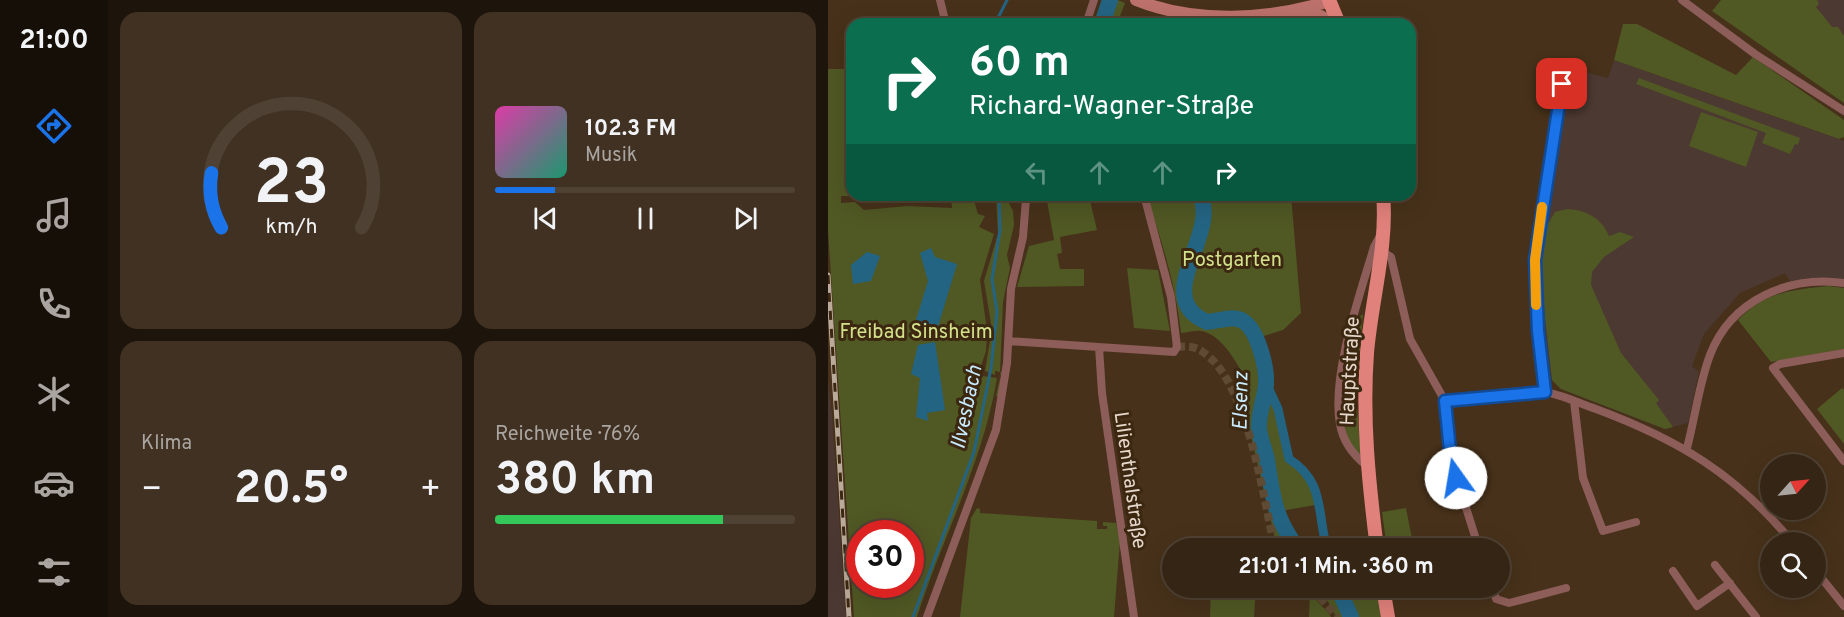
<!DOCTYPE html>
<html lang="de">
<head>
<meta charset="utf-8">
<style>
	body { margin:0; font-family:Overpass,sans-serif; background:#403122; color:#f1f3f6; height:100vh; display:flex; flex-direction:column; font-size:22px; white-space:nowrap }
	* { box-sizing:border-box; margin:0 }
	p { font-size:20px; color:#aaa5a0 }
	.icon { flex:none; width:33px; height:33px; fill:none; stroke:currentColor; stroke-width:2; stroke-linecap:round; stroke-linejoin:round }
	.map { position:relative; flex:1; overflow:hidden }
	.side { display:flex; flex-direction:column; gap:12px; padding:12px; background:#1d140b; width:720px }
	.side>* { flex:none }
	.top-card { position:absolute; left:18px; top:18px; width:570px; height:183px; border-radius:18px; box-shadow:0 6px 24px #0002,0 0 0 2px #4f4234; background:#0b6e4f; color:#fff; overflow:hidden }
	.needle { width:39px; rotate:63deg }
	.buttons { position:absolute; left:932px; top:454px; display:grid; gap:12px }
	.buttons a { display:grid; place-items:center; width:66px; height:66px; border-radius:50%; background:#352514; box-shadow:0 6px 24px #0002,0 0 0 2px #4f4234; font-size:30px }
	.speed { position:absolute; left:18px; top:520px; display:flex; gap:12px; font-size:30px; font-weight:700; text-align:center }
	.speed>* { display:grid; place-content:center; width:78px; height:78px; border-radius:50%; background:#352514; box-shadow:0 6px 24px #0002,0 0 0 2px #4f4234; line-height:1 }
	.speed .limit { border:9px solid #d22; background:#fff; color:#111 }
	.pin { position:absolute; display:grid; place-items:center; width:51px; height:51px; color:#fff; margin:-26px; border-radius:12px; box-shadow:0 3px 9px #0006 }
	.me { position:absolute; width:66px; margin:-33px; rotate:347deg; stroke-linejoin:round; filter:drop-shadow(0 0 4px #0008) }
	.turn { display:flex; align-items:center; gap:21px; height:126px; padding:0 24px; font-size:27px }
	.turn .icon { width:78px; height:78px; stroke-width:2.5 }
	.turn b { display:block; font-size:42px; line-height:51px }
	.lanes { display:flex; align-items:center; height:57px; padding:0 24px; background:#0003; justify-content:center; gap:30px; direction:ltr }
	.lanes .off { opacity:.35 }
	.big { font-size:45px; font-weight:700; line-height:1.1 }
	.side .card { flex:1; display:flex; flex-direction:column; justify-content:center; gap:9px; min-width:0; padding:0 21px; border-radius:18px; background:#403122 }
	.side .dial { align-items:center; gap:0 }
	.dial svg { height:156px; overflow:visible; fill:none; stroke:#4f4234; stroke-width:7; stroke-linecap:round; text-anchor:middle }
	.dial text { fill:#f1f3f6; stroke:none }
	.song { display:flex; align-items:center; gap:18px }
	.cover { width:72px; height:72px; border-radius:9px; background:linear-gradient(135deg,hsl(320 70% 55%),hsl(160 70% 35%)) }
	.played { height:6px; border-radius:3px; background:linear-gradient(90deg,#1a73e8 20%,#4f4234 20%) }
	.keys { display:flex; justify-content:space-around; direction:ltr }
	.heat { display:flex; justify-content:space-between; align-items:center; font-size:33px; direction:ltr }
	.charge { height:9px; border-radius:4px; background:linear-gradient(90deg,#34c759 76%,#4f4234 0) }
	.side .tiles { flex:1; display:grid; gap:12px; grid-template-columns:repeat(2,1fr) }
	.trip { position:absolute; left:334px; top:538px; width:348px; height:60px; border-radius:30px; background:#352514; box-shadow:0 6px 24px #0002,0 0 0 2px #4f4234; font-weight:700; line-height:60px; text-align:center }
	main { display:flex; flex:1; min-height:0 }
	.menu { display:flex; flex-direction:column; width:108px; justify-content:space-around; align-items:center; background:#150f08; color:#aaa5a0 }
	.menu .icon { width:42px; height:42px }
	.menu .on { color:#1a73e8 }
	.menu b { font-size:27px; color:#f1f3f6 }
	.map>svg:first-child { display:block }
	.commercial { fill:#4c3833 }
	.education { fill:#4c3931 }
	.green { fill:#505824; fill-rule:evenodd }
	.water { fill:#246483 }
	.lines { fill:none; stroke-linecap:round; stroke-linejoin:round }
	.stream { stroke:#246483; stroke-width:3 }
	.canal { stroke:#246483; stroke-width:9 }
	.river { stroke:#246483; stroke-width:16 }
	.minor-tunnel { stroke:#5f4a34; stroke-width:8; stroke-dasharray:8 4; stroke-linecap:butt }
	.minor { stroke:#8d5d59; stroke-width:8 }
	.secondary { stroke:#bc716c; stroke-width:12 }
	.primary { stroke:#e1817b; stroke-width:14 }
	.rail-casing { stroke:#baaa9a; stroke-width:5 }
	.rail { stroke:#3c2710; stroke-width:3; stroke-dasharray:9; stroke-linecap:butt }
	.route-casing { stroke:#114b97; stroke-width:15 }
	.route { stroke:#1a73e8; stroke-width:10 }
	.slow { stroke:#f59e0b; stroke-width:10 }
	.labels { text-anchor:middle; stroke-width:6; stroke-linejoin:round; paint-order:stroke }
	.park-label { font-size:20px; fill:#d3e18b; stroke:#3c2710 }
	.street-label { font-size:20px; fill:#e5d7ca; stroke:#3c2710 }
	.water-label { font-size:21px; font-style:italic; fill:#c8eafd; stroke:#3c2710 }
</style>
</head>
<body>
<main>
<nav class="menu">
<b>21:00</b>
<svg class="icon on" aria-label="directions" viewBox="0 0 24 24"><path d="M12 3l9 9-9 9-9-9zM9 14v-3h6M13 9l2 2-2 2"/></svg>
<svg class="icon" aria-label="music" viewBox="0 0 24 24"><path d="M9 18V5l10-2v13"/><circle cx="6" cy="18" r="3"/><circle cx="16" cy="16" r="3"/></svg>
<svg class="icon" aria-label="phone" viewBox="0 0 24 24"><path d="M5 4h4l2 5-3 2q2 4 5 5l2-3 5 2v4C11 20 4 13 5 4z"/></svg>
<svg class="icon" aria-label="climate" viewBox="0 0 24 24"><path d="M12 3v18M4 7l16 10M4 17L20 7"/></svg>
<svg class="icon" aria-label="car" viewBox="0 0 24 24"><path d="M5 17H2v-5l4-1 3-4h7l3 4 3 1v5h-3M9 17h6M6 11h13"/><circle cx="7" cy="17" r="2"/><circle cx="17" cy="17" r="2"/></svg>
<svg class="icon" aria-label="filters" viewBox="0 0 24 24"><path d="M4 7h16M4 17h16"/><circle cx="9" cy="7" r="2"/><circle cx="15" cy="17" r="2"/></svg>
</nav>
<section class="side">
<div class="tiles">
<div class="card dial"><svg viewBox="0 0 100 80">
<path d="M14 69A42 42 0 1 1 86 69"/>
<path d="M14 69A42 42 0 0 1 9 41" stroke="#1a73e8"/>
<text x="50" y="56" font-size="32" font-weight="700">23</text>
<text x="50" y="72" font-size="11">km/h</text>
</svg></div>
<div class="card">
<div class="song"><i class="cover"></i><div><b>102.3 FM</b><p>Musik</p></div></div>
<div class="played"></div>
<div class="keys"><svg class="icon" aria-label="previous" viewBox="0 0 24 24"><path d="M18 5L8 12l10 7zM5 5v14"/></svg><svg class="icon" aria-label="pause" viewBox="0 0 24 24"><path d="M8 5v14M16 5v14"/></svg><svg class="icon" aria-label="next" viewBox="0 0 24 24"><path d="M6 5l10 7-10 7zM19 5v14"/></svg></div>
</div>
<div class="card"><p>Klima</p>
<div class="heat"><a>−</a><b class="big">20.5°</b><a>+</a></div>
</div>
<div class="card"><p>Reichweite · 76%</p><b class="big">380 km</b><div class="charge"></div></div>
</div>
</section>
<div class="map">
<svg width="1016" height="617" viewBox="0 0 1016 617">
	<rect width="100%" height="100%" fill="#47311a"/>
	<path class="commercial" d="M0,380L4,415L18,617H0Z"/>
	<path class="education" d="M929,0H1016V79Z
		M786,60L1016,141V280L963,283L957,273L912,293L876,334L864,366L871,372L860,423L837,429L733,389L724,380L720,353L713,282L715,232L735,94L750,70L780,78Z"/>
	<path class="green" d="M275,0H290L297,3L289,24H265Z
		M893,0H989L991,4L988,7L1004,27H1010L1016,36V103L884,11Z
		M795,24H809L908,75L925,57L1016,120V137L1011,139L786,60Z
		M0,69H24V77L19,86L24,195L26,196H13V203L27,202L36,210L79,206L124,208L123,197H145L150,214L157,216L151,227L166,234L152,280L159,330L158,351L151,372L154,376L169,378C155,462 115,536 89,617H26L0,231ZM32,534H82V585H32Z
		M811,78L972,138L970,145L967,144L962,154L934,143L938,133L808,84Z
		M873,112L930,132L918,167L861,146Z
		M331,195H463L473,313L455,330L429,338L439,355V381L452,407L465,461C484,469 488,485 493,504L447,512L456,531L470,549L449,547L413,394L423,390C413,371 397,335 373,331C367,330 359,333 353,333C348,288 334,241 320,200Z
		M168,196L178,197L185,211L186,225L179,255L182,268L175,302L171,397L168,396L173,372L167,371V375L157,371L164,329L156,281L170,234Z
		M261,196L269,230L232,237L234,253L229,254L232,269H256V286L189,287L201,246L226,240L219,201Z
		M739,209C758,210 774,218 781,236L792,232L806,237L776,257L764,272L763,285L793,353L831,400L828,403L845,427L837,429L733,389L724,380L713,282L715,232L727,212Z
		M299,268L330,270L342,331L306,328Z
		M1000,286L1016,288V349L943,362L910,320C937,292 963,290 1000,286Z
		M535,314L528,395L533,457L525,453L515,422L517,372L530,318Z
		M1014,388L1016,390V444L989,409Z
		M149,508L152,509V513L269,521V529H279V526H275V522L288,523L292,541L286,617H132L143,518Z
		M578,508L586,549H559L554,512Z
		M383,588H428L426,617H382Z
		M493,588L512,593L511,588H552L557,617H508Z
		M482,593L502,615L503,617H481Z"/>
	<path class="water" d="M103,248L107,257L129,264L109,330L87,323L100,281L92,253Z
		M39,252L52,256L43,281L25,284L23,265Z
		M107,342L117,410L99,413L100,421L88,417L92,378L83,374L90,345Z"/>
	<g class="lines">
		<path class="stream" d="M167,24L179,0
			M85,617L146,452L163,368L169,312L164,279L172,230L171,195"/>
		<path class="canal" d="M438,383L450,409L461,459C497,481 489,514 499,549"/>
		<path class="river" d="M274,24L282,0
			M372,195C392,234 322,298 379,322C391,321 404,315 415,321C430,330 439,368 438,384C437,399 430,413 431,429C432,439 437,450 439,460C445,498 446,517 470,549
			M510,588L523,617"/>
		<path class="minor-tunnel" d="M349,347C359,346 367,346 375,352C420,382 435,497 447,549
			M484,588L509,617"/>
		<path class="minor" d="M112,0L118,24
			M854,0L927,54L1016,111
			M258,24L266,0
			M190,195L198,199L208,195
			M553,251L563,257L582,339L617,401L623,460L651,549
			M180,341L346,352L349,347L343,297L316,195
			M271,347L274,393L306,617
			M1016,353L952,364L945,368L1016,461
			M717,392L711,349L707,260L736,68
			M617,401C649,397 684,389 716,392C733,394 752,404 768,409C851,440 908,474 965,543
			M746,401L755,478L775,531L808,522
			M859,448C867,418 871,384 882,355C903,300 961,275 1016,283
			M539,466C525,455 515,442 512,424C503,376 532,294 546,247L553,234
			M887,565L928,617
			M987,570L1016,606
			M845,571L869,606L902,583
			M665,588L668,599L681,603L738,588
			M99,617L168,430L179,363L183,289L195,237L198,199"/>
		<path class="secondary" d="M308,0C368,24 440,20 502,1
			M472,11L493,16L506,24"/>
		<path class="primary" d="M501,0L511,24
			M549,549C541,484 534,420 539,353C543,303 560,244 555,195
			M555,588L560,617"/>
		<g class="rail-casing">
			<path id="rail" d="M0,275L21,617"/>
		</g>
		<use href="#rail" class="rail"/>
	</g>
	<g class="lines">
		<g class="route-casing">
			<path id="route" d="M628,478L623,460L617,401L717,392L710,331L707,260L734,84"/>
		</g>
		<use href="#route" class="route"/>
		<path class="slow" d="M708,305L707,260L714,207"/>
	</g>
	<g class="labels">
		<g class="park-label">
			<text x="404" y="266">Postgarten</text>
			<text x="88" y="338">Freibad Sinsheim</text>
		</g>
		<g class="street-label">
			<text transform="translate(521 371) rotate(-87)" y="7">Hauptstraße</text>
			<text transform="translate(303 480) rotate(82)" y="7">Lilienthalstraße</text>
		</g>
		<g class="water-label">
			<text transform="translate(412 401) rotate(-89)" y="7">Elsenz</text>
			<text transform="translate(138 407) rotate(-78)" y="7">Ilvesbach</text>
		</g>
	</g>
</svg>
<div class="buttons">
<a><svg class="needle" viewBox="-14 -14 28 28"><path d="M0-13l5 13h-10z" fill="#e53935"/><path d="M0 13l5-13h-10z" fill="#aaa5a0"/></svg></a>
<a><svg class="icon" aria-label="search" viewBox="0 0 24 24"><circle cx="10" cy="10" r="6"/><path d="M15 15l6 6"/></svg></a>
</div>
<div class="speed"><div class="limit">30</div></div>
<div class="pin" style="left:734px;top:84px;background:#d93025"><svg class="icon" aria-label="arrive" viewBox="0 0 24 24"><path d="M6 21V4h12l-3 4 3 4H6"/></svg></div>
<svg class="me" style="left:628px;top:478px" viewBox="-20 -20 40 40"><circle r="19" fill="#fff"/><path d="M0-13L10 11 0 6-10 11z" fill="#1a73e8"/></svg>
<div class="trip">21:01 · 1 Min. · 360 m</div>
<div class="top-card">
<div class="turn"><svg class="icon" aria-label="right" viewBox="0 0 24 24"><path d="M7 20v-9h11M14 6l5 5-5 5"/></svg><div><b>60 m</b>Richard-Wagner-Straße</div></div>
<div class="lanes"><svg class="icon off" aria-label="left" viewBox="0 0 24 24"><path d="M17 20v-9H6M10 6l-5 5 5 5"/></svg><svg class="icon off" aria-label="ahead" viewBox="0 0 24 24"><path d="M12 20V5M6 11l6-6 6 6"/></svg><svg class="icon off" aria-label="ahead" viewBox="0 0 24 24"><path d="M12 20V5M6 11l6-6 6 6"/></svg><svg class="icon" aria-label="right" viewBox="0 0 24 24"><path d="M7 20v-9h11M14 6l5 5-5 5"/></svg></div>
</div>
</div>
</main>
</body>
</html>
